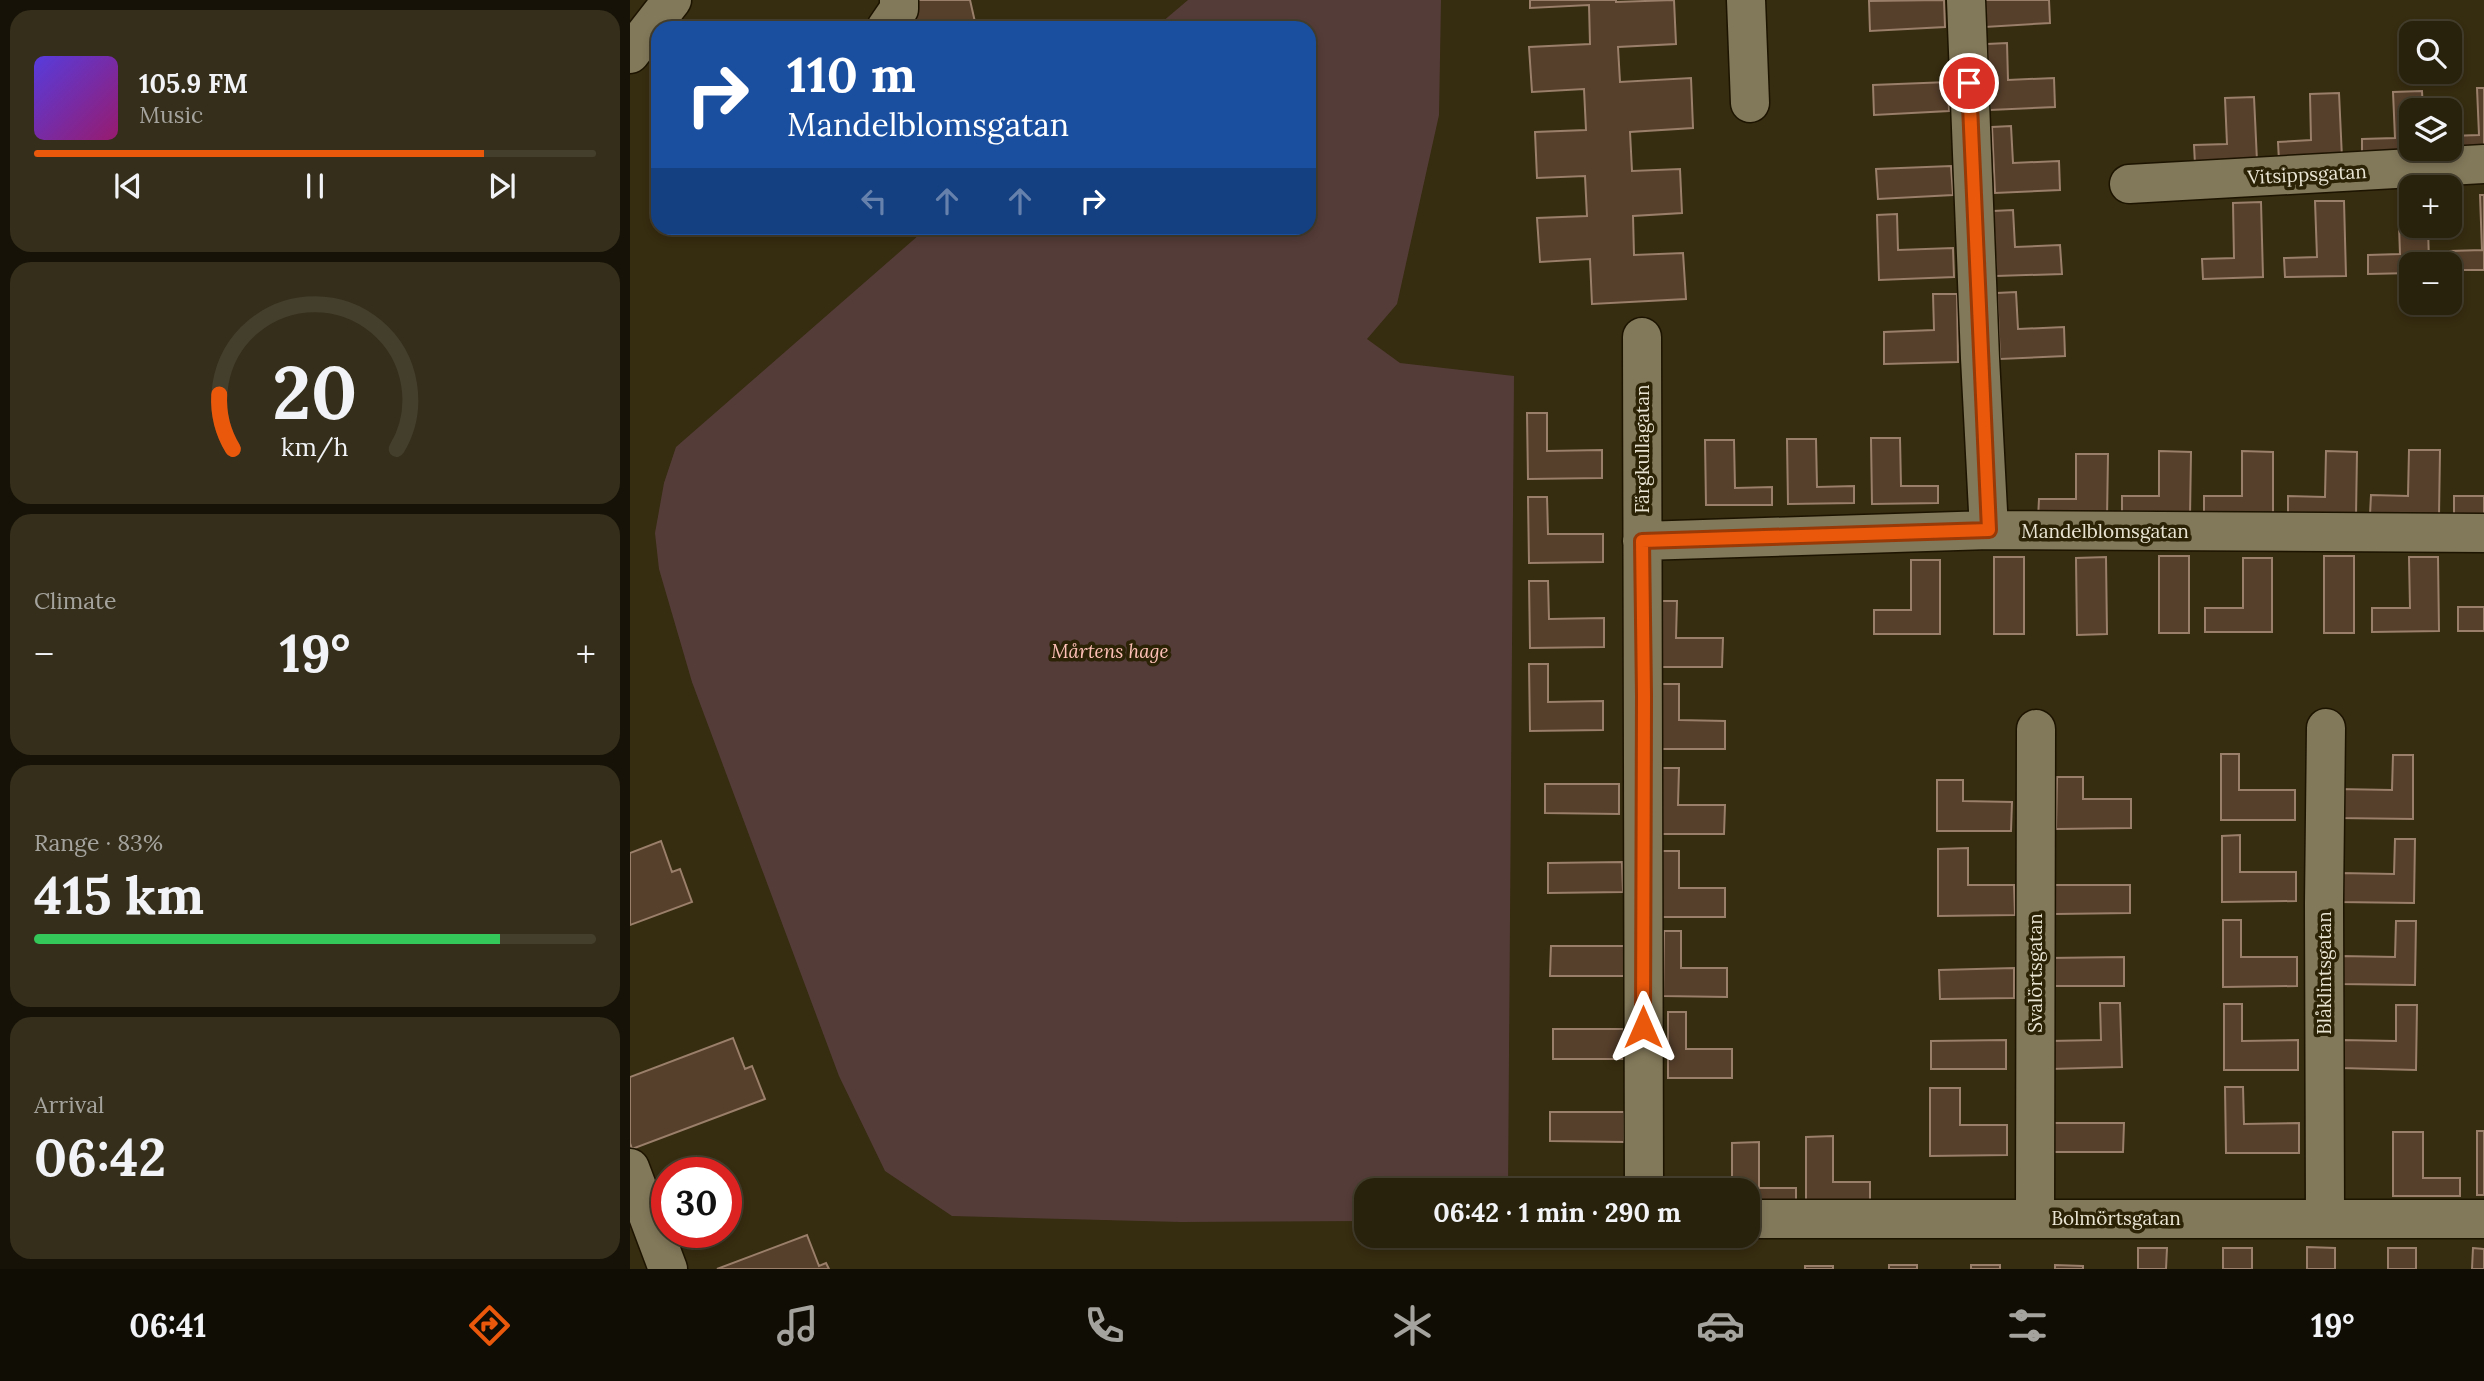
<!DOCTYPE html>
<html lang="en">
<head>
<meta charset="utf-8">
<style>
	body { margin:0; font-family:Lora,serif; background:#342e1a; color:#f1f3f6; height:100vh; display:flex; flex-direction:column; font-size:26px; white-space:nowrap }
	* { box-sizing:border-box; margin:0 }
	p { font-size:23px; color:#a5a39d }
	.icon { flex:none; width:38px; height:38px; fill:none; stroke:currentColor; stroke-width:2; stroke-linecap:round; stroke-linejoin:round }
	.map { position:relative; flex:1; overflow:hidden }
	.details { display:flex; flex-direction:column; gap:10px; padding:10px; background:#161207; width:630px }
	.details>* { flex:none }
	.banner { position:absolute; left:21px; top:21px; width:665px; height:214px; border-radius:21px; box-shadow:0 4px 10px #0003,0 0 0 2px #443e2d; background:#1a4fa0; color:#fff; overflow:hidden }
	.controls { position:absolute; left:1769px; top:21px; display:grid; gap:14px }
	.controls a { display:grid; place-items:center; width:63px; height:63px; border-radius:14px; background:#28210c; box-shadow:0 4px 10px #0003,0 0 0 2px #443e2d; font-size:35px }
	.speed { position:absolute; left:21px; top:1157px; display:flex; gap:14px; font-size:35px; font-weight:700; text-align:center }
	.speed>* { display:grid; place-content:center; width:91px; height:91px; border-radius:50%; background:#28210c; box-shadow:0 4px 10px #0003,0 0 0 2px #443e2d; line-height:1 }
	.speed .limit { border:10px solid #d22; background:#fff; color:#111 }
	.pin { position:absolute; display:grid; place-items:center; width:60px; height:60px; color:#fff; margin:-30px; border:4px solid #fff; border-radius:50%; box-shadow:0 2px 7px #0007 }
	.me { position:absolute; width:77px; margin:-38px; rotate:0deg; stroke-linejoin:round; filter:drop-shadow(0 0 5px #0008) }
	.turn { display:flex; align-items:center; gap:24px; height:147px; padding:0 21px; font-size:32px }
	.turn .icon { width:91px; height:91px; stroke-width:2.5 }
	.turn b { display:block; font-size:49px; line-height:60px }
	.lanes { display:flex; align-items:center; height:66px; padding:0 21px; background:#0003; justify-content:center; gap:35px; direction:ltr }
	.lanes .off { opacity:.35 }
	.big { font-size:52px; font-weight:700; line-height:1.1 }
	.details .tile { flex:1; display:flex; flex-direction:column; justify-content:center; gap:10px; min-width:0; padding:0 24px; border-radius:21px; background:#342e1a }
	.details .dial { align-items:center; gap:0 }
	.dial svg { height:182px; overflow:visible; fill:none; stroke:#443e2d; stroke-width:7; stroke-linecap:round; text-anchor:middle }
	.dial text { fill:#f1f3f6; stroke:none }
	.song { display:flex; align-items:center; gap:21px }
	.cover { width:84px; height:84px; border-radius:10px; background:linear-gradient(135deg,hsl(250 70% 55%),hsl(320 70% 35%)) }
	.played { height:7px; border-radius:4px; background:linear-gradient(90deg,#ea580c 80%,#443e2d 80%) }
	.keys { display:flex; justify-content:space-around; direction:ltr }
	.heat { display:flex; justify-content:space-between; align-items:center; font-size:38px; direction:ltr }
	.charge { height:10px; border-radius:5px; background:linear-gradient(90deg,#34c759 83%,#443e2d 0) }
	.trip { position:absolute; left:724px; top:1178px; width:406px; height:70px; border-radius:21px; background:#28210c; box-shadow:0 4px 10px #0003,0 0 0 2px #443e2d; font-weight:700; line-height:70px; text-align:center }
	.tabs { display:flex; height:112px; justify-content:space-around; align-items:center; background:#100d05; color:#a5a39d }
	.tabs .icon { width:49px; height:49px }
	.tabs .current { color:#ea580c }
	.tabs b { font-size:32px; color:#f1f3f6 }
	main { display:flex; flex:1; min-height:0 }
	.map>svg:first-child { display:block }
	.green { fill:#543c38 }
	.building { fill:#563f2b; stroke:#9a7f6a; stroke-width:2 }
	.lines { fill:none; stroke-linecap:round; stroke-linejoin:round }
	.minor-casing { stroke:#1d1400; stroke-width:41 }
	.minor { stroke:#82785a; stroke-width:38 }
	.route-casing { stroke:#983908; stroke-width:18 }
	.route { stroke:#ea580c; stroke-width:12 }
	.labels { text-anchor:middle; stroke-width:7; stroke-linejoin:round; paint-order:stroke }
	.street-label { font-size:19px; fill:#e9e4d3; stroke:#2c2306 }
	.park-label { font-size:19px; font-style:italic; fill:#ffc1b7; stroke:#2c2306 }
</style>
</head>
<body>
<main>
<section class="details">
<div class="tile">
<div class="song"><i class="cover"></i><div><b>105.9 FM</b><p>Music</p></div></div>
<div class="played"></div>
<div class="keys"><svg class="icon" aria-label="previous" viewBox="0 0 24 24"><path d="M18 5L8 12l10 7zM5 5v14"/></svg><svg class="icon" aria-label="pause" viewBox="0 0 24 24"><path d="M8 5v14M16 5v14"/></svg><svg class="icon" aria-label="next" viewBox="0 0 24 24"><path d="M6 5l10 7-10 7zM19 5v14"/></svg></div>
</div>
<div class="tile dial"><svg viewBox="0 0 100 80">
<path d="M14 69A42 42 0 1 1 86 69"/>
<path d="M14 69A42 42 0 0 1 8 45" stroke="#ea580c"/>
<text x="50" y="56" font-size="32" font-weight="700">20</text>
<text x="50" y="72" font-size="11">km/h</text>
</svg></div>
<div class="tile"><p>Climate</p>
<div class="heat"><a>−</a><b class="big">19°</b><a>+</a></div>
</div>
<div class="tile"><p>Range · 83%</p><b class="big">415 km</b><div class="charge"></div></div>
<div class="tile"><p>Arrival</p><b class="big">06:42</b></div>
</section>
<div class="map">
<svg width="1854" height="1269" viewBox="0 0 1854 1269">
	<rect width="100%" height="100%" fill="#362c10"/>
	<path class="green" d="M558,0H811L809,115L767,304L737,339L770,363L884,376L878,1190H737V1221L551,1222L322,1216L255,1171L209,1076L62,682L29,569L25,533L34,483L46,447L297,228H679V28H525Z"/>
	<path class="building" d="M282,0H340L345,22L343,28H287Z
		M900,0H986V2L1044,0L1046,44L988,47L990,82L1061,78L1063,128L1000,132L1002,171L1050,169L1052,213L1003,216L1004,255L1053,253L1056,299L962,304L960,259L910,262L907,218L957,216L955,176L907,178L905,132L956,130L954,89L902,92L899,47L960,44L959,5L900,8Z
		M1314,0L1315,27L1240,31L1239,1Z
		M1353,0H1419L1420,23L1355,27Z
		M1377,43L1378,80L1424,78L1425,107L1360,110L1357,44Z
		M1318,82L1319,111L1244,115L1243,85Z
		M1847,88H1854V153L1820,149V136L1849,135Z
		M1792,91L1793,110H1782V149H1795L1732,158V139L1765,138L1763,92Z
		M1709,93L1712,158L1649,161L1648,142L1681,140L1680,94Z
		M1624,97L1627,161L1565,164L1564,145L1597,144L1595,98Z
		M1381,126L1383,163L1429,161L1430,190L1365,193L1362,127Z
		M1321,166L1323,195L1248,199L1246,169Z
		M1850,195H1854V270H1820V251L1852,250Z
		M1768,198H1782V226H1798L1799,264H1782V273L1738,274V255L1770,254Z
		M1685,201H1714L1716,276L1655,277L1654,258L1687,257Z
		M1631,202L1633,277L1573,279L1572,259L1604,258L1603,203Z
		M1383,210L1385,247L1430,245L1432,274L1366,276L1363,211Z
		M1267,214L1268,250L1323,248L1324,277L1249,280L1247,215Z
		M1386,292L1388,329L1434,327L1435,356L1370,359L1367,293Z
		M1303,294H1327L1328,362L1254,364V332L1304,330Z
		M897,413H917V451L972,450V478L898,479Z
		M1241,438H1270L1271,486H1308V503L1242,504Z
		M1157,439H1186L1187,487L1224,486V503L1158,504Z
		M1075,440H1104L1105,488L1142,487V505H1076Z
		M1779,450H1810L1809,516L1740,515L1741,495L1778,496Z
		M1529,451L1561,452L1560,517L1492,516V496H1529Z
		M1612,451L1643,452V517L1574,516V496H1612Z
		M1696,451L1727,452L1726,517L1658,516V496L1695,497Z
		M1446,454H1478L1477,519H1408L1409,499H1446Z
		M1824,496H1854V518H1824Z
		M898,497H917L918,534H973V562L899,563Z
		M1529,556H1559V633H1529Z
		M1694,556H1724V633H1694Z
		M1364,557H1394V634H1364Z
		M1476,557L1477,634L1447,635L1446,558Z
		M1779,557H1808L1809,631L1742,632V608H1780Z
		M1613,558H1642V632H1575V608H1613Z
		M1281,560H1310V634H1244V610H1281Z
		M899,581H918L919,619L974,618V647L900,648Z
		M1029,601H1047L1046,638H1093L1092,667H1029Z
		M1828,607H1854V631H1828Z
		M899,664H918V702L973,701V730L900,731Z
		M1032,684H1049V720L1095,721V749H1031Z
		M1591,754H1609V790H1665V820H1591Z
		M1763,755H1783V819L1708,818V789L1762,790Z
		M1031,768H1049L1048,805H1095L1094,834H1031Z
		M1427,777H1453V799H1501V828L1426,829Z
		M1307,780H1333V801L1382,802L1381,831H1307Z
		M915,784H989V814L915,813Z
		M1610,835V872H1666V901L1592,902V836Z
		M1765,839H1785L1784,903L1709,902L1710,873L1764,874Z
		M31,841L42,872L50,869L62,902L0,925V853Z
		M1338,848V885H1384L1385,915L1308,916V849Z
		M1031,851H1049V888H1095V917H1031Z
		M992,862L993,892L918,893V863Z
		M1425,885H1500V913L1425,914Z
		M1593,920H1611V957H1667V986L1593,987Z
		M1766,921H1786L1785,985L1710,984L1711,956L1765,957Z
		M1034,931H1051V968H1097V997L1033,996Z
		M921,946H994V976H920Z
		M1494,957V986H1419V958Z
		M1384,968V998L1310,999L1309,970Z
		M1470,1003H1490L1492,1067L1420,1069L1419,1041L1471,1040Z
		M1594,1004H1612V1041L1668,1040V1070H1594Z
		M1766,1005H1787L1786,1070L1711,1068L1712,1040L1766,1041Z
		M1038,1012H1056V1049H1102V1078H1038Z
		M923,1029H997V1059H923Z
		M103,1038L115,1069L122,1066L135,1099L2,1149L0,1143V1077Z
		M1376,1040V1069H1301V1041Z
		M1595,1087H1613L1614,1124L1669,1123V1153H1596Z
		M1300,1088H1330V1125H1377V1155L1300,1156Z
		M920,1112H994V1142L920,1141Z
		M1418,1123H1494L1493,1152H1419Z
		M1847,1131H1854V1195H1847Z
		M1763,1132H1793V1178H1830V1196H1763Z
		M1203,1136V1182H1240V1201H1176V1137Z
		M1129,1142V1188H1166V1207H1118V1190H1102V1143Z
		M177,1235L189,1266L196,1263L199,1269H87Z
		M1677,1247L1705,1248V1269H1677Z
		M1508,1248H1537L1536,1269H1508Z
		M1593,1248H1622V1269H1593Z
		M1758,1248H1786V1269H1758Z
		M1843,1248L1854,1249V1269H1842Z
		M1259,1265H1287V1269H1259Z
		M1341,1265H1370V1269H1341Z
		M1425,1265L1453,1266V1269H1425Z
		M1175,1266H1203V1269H1175Z"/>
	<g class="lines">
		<g class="minor-casing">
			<path id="minor" d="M1116,0L1120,103
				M1336,0L1350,358L1359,530
				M256,28L269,9V0
				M0,54L42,0
				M1499,184L1854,164
				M1012,337L1014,1190
				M1012,541L1359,530L1854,533
				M0,1168L38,1269
				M1405,1218L1406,729
				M1695,1218L1694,903L1696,728
				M1118,1219H1854"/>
		</g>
		<use href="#minor" class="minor"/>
	</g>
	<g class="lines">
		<g class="route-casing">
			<path id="route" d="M1013,1027L1014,696L1012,541L1359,530L1339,83"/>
		</g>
		<use href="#route" class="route"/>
	</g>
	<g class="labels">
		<g class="street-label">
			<text transform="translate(1677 174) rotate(-3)" y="7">Vitsippsgatan</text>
			<text transform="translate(1012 449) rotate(-90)" y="7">Färgkullagatan</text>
			<text x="1475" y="538">Mandelblomsgatan</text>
			<text transform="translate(1405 973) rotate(-90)" y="7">Svalörtsgatan</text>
			<text transform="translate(1694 973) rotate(-90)" y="7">Blåklintsgatan</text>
			<text x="1486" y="1225">Bolmörtsgatan</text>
		</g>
		<g class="park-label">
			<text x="480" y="658">Mårtens hage</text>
		</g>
	</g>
</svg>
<div class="controls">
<a><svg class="icon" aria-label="search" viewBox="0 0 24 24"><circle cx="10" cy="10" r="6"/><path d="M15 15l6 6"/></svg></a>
<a><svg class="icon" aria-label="layers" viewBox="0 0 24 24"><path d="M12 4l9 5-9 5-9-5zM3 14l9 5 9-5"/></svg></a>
<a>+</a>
<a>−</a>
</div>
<div class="speed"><div class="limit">30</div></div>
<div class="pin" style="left:1339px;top:83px;background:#d93025"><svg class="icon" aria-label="arrive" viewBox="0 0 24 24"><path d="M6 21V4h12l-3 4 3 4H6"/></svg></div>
<svg class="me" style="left:1013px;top:1027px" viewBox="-20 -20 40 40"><path d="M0-17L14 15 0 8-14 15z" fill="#ea580c" stroke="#fff" stroke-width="4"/></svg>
<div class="trip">06:42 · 1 min · 290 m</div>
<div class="banner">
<div class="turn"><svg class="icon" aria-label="right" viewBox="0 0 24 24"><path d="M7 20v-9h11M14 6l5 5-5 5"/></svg><div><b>110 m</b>Mandelblomsgatan</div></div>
<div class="lanes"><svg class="icon off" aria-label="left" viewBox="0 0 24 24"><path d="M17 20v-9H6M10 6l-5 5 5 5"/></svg><svg class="icon off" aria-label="ahead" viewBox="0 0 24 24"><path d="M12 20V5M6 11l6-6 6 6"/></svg><svg class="icon off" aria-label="ahead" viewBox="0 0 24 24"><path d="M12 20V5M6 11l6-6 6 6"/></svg><svg class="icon" aria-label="right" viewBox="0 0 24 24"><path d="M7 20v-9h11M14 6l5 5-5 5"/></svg></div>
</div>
</div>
</main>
<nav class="tabs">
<b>06:41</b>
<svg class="icon current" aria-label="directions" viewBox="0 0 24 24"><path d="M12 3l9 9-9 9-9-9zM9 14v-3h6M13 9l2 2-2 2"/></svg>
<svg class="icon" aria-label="music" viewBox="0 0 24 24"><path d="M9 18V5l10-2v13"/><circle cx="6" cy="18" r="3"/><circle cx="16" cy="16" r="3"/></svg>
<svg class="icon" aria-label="phone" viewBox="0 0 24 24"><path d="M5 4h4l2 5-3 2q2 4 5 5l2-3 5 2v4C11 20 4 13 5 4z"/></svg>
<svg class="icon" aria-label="climate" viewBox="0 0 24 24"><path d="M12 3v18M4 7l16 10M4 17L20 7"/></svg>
<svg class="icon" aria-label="car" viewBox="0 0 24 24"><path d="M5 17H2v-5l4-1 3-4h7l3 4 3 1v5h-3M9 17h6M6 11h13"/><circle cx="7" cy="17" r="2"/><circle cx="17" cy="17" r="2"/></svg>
<svg class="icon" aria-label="filters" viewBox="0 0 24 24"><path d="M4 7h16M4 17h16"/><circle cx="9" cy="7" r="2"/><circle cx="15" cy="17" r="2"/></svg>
<b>19°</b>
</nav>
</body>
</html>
